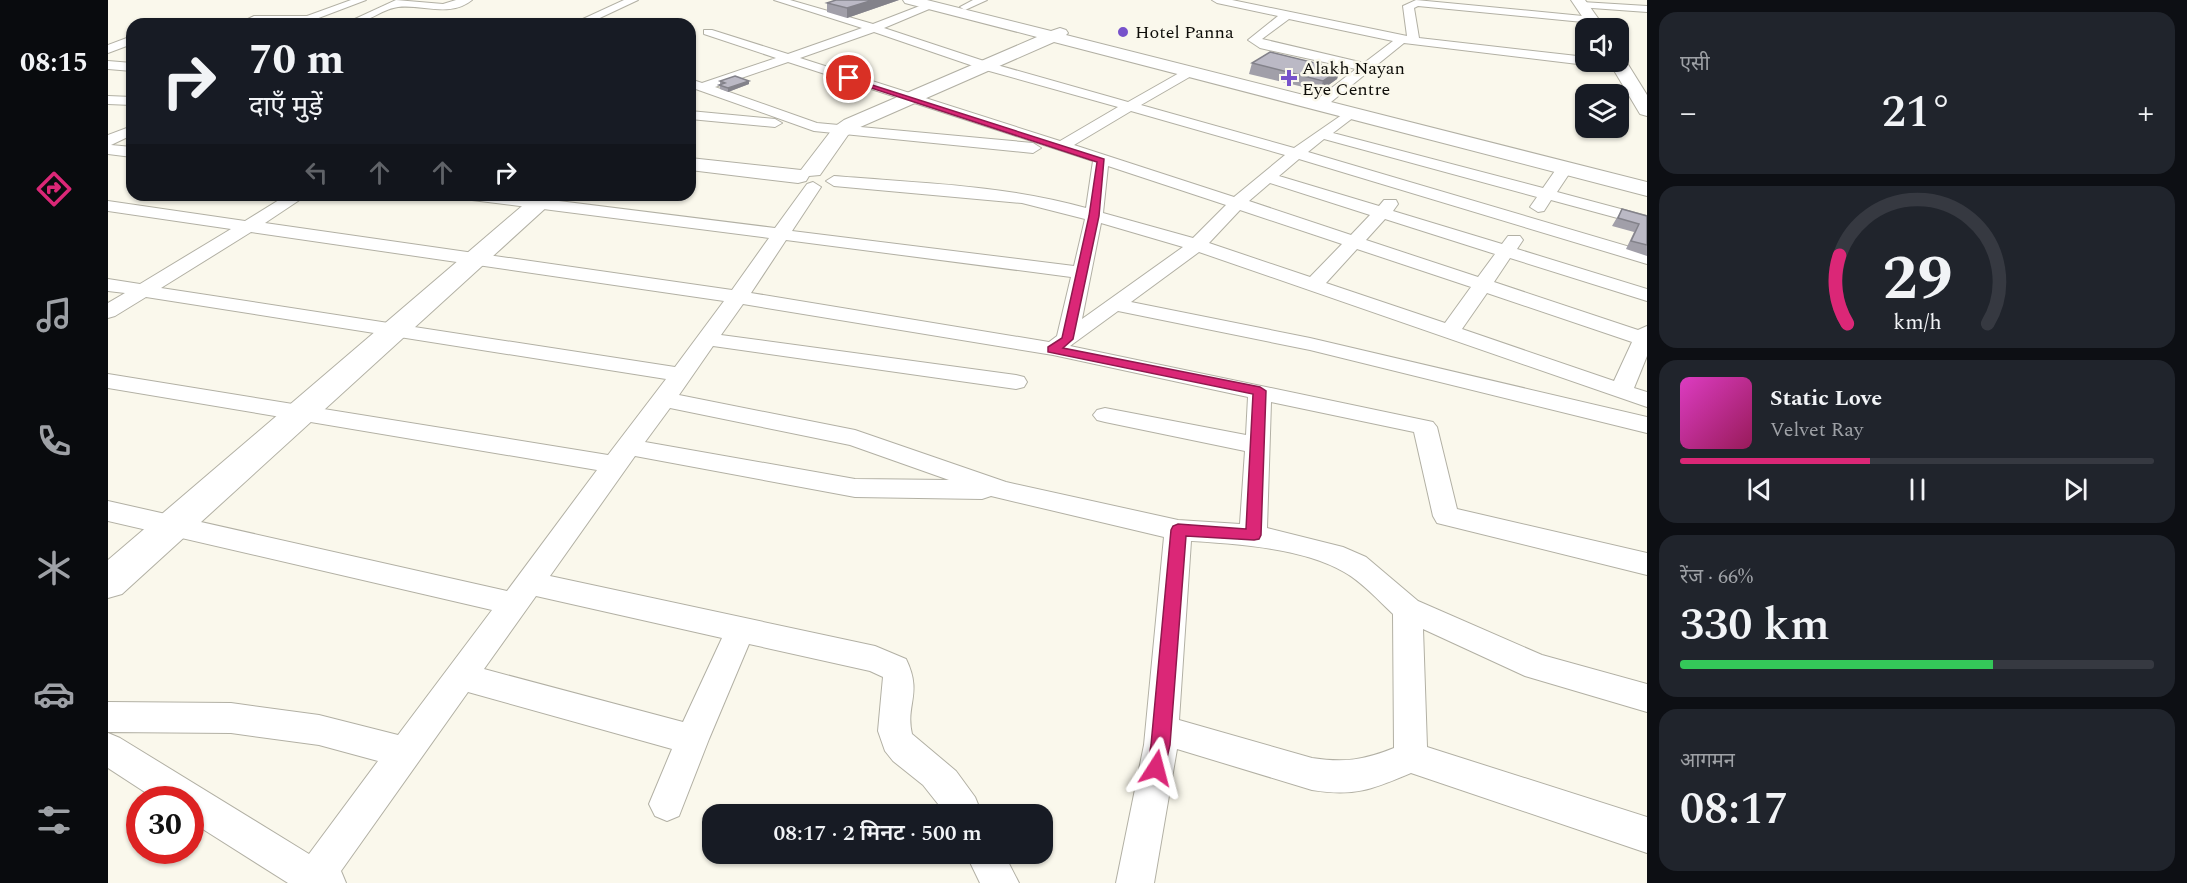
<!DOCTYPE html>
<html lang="hi">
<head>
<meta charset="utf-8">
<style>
	body { margin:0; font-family:Spectral,"Noto Sans Devanagari",serif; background:#20242c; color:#f1f3f6; height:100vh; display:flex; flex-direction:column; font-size:22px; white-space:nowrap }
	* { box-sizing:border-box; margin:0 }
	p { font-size:20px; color:#9ea1a6 }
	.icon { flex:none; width:33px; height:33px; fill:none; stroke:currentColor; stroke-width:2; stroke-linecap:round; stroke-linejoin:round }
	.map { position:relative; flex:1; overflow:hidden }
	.side { display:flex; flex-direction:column; gap:12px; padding:12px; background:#0d0f14; width:540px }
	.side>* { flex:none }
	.guide { position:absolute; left:18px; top:18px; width:570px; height:183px; border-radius:18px; box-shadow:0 2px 4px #0004; background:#171b24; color:#f1f3f6; overflow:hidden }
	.tools { position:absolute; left:1467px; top:18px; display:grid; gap:12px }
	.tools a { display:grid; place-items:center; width:54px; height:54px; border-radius:12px; background:#171b24; box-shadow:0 2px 4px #0004; font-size:30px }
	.speed { position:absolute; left:18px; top:786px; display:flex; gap:12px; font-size:30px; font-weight:700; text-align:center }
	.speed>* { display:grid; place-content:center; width:78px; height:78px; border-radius:50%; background:#171b24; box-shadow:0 2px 4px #0004; line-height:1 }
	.speed .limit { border:9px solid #d22; background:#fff; color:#111 }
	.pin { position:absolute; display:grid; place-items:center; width:51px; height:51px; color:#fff; margin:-26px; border:3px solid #fff; border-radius:50%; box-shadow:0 2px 6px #0007 }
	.me { position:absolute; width:66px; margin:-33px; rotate:9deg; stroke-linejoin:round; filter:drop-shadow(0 0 4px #0008) }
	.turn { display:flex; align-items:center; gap:21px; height:126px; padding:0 24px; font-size:27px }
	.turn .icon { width:78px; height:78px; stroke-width:2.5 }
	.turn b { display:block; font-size:42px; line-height:51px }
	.lanes { display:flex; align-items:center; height:57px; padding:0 24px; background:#0003; justify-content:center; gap:30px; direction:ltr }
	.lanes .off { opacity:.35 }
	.big { font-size:45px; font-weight:600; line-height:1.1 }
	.side .card { flex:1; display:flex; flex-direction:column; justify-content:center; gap:9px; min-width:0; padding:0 21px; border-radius:18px; background:#20242c }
	.side .dial { align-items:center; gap:0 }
	.dial svg { height:156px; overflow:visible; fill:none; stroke:#363941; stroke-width:7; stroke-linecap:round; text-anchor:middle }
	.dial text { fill:#f1f3f6; stroke:none }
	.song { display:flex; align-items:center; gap:18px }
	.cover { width:72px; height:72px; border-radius:9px; background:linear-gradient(135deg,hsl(310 70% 55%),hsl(330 70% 35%)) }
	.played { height:6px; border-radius:3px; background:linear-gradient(90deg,#db2777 40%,#363941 40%) }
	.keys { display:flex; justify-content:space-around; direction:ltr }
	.heat { display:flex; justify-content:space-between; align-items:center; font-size:33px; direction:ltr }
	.charge { height:9px; border-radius:4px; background:linear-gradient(90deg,#34c759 66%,#363941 0) }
	.trip { position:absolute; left:594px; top:804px; width:351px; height:60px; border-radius:18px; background:#171b24; box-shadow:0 2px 4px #0004; font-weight:600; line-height:60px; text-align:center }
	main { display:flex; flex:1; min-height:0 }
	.tabs { display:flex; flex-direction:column; width:108px; justify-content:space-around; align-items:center; background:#090b0e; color:#9ea1a6 }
	.tabs .icon { width:42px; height:42px }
	.tabs .on { color:#db2777 }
	.tabs b { font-size:27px; color:#f1f3f6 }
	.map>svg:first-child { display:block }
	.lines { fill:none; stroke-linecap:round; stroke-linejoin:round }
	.street-casing { stroke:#b2b0a4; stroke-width:2 }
	.secondary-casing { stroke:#b2b0a4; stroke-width:2 }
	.street { fill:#fff; fill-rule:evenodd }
	.secondary { fill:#fff; fill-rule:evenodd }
	.wall { fill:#a19fa9 }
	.shaded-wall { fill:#83828a }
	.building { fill:#bbb9c5; stroke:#83828a; stroke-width:1.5 }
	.route { fill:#db2777; stroke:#8e194d; stroke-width:1.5 }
	.poi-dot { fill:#7752cb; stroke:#faf8ec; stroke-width:2 }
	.labels { text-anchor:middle; stroke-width:5; stroke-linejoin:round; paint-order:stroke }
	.far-poi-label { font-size:18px; fill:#0e0d09; stroke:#faf8ec; text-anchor:start }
</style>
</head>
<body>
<main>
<nav class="tabs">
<b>08:15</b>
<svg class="icon on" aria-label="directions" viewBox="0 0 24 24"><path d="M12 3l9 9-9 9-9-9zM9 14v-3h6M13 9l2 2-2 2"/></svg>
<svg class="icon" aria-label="music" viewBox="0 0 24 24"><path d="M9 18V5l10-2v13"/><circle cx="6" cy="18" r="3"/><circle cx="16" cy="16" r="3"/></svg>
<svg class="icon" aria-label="phone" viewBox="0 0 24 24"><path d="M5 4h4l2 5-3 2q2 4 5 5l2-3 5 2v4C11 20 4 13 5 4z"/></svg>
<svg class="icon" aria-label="climate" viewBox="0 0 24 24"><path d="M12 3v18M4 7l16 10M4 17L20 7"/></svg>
<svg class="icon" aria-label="car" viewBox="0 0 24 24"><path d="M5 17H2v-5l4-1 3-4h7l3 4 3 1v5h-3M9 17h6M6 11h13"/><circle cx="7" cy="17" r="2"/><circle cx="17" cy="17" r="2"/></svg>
<svg class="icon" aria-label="filters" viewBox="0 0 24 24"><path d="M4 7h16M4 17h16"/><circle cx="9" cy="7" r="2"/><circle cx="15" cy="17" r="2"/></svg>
</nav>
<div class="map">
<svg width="1539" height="883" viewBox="0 0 1539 883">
	<rect width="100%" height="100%" fill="#faf8ec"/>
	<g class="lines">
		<g class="street-casing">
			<path id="street" d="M243,0H258L200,22H146L140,19L146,16H199Z
				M288,0L335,4L348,0H364C342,18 315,4 290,7C270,10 262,24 236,24Z
				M516,0H530L479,24H464Z
				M666,0H682L765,24L822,2L826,3V7L776,28L882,63L1020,102L1080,68L1085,69L1086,72L1085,75L1033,105L1186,148L1241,110L1246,111L1248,114L1246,117L1225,133L1435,188L1451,165H1463L1465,168L1449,192L1539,216V226L1443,200L1436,211L1430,212L1422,207L1429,197L1216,139L1200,152L1539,252V264L1191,159L1171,176L1271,206L1276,200H1288L1290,204L1285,211L1394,244L1400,236H1412L1415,240L1409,249L1539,289V301L1402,258L1386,282L1530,330L1539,326V356L1526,388L1539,392V407L1091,252L1023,302L1202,338L1539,417V433L1202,350L1010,311L962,346L1325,422L1329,427L1349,509L1539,553V575L1329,523L1325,516L1306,432L1163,402L1159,528L1235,547L1258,557L1310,601L1434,655L1539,684V712L1417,676L1315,629L1319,747L1539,817V853L1303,773C1265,789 1247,797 1204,790L1069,749L1046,883H1008L1036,745L1056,537L883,496L874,499L747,497L527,456L442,576L767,646L798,659C815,694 797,704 804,734L848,771L867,797L874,814H838L815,785L785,761L777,751L770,731L775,677L762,671L641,644L601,739L571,816L559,821L547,816L541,804L564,749L360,692L233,871L238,883H180L82,821V800H49L0,768V733L12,738L201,854L270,761L211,745L123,733L0,732V702L123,703L211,715L290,735L384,610L0,521V501L399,591L489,470L0,388V374L500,455L558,379L38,297L7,316L0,318V303L17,293L0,291V279L32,284L123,229L0,211V201L137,221L179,195H199L157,223L624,290L661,238L364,200L356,195H403L667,228L699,184L705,182L713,187L684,231L966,266L977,219L914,203L726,186L718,181L726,176C811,183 896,185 978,208L985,161L680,62L607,87L709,123L925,143L933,148L925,153L706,131L582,87V79L594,83L668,58L596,34V30H604L680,54L754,28ZM766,32L874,69L1010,107L952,141L692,58ZM1023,111L1177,155L1126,197L966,145ZM1000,166L1118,205L1085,238L995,213ZM1162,183L1262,215L1243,235L1141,201ZM1132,210L1234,244L1202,277L1101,243ZM1277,219L1387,254L1370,277L1258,240ZM993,223L1075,247L974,319ZM143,232L616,301L567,367L53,288ZM678,240L963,277L949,336L941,342L643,293ZM1249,249L1363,287L1337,323L1218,283ZM1379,293L1524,342L1506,381L1354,329ZM635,304L945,355L1140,397L1138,435L997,408L989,410L985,415L989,420L997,422L1137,451L1132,524L1070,520L898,482L747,430L571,395L605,346L908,389L916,387L919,382L916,377L908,375L613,335ZM562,408L742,445L841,480L747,479L537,442ZM1083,541C1129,544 1195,548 1236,572C1254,582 1270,600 1285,614L1286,748C1256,760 1237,763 1204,758L1071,720ZM428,596L614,638L575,722L376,669Z
				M865,0H879L857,10L852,7Z
				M1104,0H1124L1299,36L1295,6L1308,0L1485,17L1491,20L1485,23L1310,6L1306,8L1311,38L1478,57V62H1484L1478,65L1296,43L1223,102H1213L1211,99L1213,96L1248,69L1152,48L1140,40L1170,16L1109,3ZM1181,19L1285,41L1256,63L1154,39Z
				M1474,2L1539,6V12L1470,7V3Z
				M24,36V44L0,53V45Z
				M0,61L24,63V71L0,69Z
				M0,96L24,97V105L0,104Z
				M582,111L667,119L674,123L667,127L582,119Z
				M24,126V135L3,145L24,147V157L0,154V135Z
				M858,854H896L911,883H872Z"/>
		</g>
		<g class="secondary-casing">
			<path id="secondary" d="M795,0H819L943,31L952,28L958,30L960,33L958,35L1539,182V196L946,42L750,128L740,135L712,175L701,176L698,181L690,183L582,170V158L693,170L726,127L736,120L929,37L797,3Z
				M1463,0H1477L1497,28H1482Z
				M1510,57L1516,58L1539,95V116L1532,114L1501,62H1510Z
				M427,195H452L14,594L0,598V560Z"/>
		</g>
		<use href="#street" class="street"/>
		<use href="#secondary" class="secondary"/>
	</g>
	<path class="wall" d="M791,0L739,18L719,12V3Z
		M1144,63L1232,69L1229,79L1212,91L1141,74Z
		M612,81H641V84L620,92L612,89Z
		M1514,209L1539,216V256L1518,249L1526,232L1504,226Z"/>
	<path class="shaded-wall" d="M765,0H791L739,18V8Z
		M1232,69L1229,79L1212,91L1215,81Z
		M641,81V84L620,92V88Z"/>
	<path class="building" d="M728,0H765L739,8L719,3Z
		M1162,52L1232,69L1215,81L1144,63Z
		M627,76L641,81L620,88L611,85L617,83L612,81Z
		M1514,209L1539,216V245L1523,241L1531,224L1510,218Z"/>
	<path class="route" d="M739,77L996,159L991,216L965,339L955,348L1152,387L1158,391L1153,535L1151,539L1146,540L1078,536L1062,745L1055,775L1048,777L1042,775L1039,768L1043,745L1063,530L1065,526L1070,524L1138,529L1145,394L940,352V347L954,338L981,216L989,162L739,80Z"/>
	<g class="poi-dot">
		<circle cx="1015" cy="32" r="6"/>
		<path d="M1178 69h6v6h6v6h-6v6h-6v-6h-6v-6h6z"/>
	</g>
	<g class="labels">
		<g class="far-poi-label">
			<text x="1027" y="38">Hotel Panna</text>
			<text x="1194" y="74">Alakh Nayan<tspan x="1194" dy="21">Eye Centre</tspan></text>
		</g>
	</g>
</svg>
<div class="tools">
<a><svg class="icon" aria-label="sound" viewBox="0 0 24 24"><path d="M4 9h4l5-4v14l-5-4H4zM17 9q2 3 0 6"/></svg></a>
<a><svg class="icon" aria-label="layers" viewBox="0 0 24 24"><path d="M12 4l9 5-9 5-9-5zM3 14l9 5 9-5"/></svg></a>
</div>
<div class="speed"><div class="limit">30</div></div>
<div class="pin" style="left:741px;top:78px;background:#d93025"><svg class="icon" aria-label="arrive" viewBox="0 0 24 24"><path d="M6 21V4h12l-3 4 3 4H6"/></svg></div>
<svg class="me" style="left:1048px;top:768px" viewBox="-20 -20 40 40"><path d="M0-17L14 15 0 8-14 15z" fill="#db2777" stroke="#fff" stroke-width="4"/></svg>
<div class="trip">08:17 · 2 मिनट · 500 m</div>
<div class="guide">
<div class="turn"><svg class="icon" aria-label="right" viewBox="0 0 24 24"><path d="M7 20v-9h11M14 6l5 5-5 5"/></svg><div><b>70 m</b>दाएँ मुड़ें</div></div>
<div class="lanes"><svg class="icon off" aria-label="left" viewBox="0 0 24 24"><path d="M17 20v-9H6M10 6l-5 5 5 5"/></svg><svg class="icon off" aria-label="ahead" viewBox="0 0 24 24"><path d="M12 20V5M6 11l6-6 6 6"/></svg><svg class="icon off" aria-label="ahead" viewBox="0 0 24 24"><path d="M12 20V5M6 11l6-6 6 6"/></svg><svg class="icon" aria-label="right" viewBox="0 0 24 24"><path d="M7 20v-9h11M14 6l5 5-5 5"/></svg></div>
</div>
</div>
<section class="side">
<div class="card"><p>एसी</p>
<div class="heat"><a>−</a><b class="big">21°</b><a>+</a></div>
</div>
<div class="card dial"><svg viewBox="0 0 100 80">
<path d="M14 69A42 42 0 1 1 86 69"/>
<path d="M14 69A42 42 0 0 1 10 34" stroke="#db2777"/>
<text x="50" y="56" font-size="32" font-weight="700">29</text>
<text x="50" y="72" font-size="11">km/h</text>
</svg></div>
<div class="card">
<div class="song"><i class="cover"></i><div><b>Static Love</b><p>Velvet Ray</p></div></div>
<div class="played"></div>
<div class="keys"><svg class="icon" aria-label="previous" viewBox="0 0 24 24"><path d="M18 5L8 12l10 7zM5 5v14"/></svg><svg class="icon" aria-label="pause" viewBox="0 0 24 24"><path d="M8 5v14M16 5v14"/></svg><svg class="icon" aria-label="next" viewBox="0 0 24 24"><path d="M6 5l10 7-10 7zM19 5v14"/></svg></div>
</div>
<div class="card"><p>रेंज · 66%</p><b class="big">330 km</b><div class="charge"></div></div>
<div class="card"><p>आगमन</p><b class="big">08:17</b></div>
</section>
</main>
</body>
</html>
